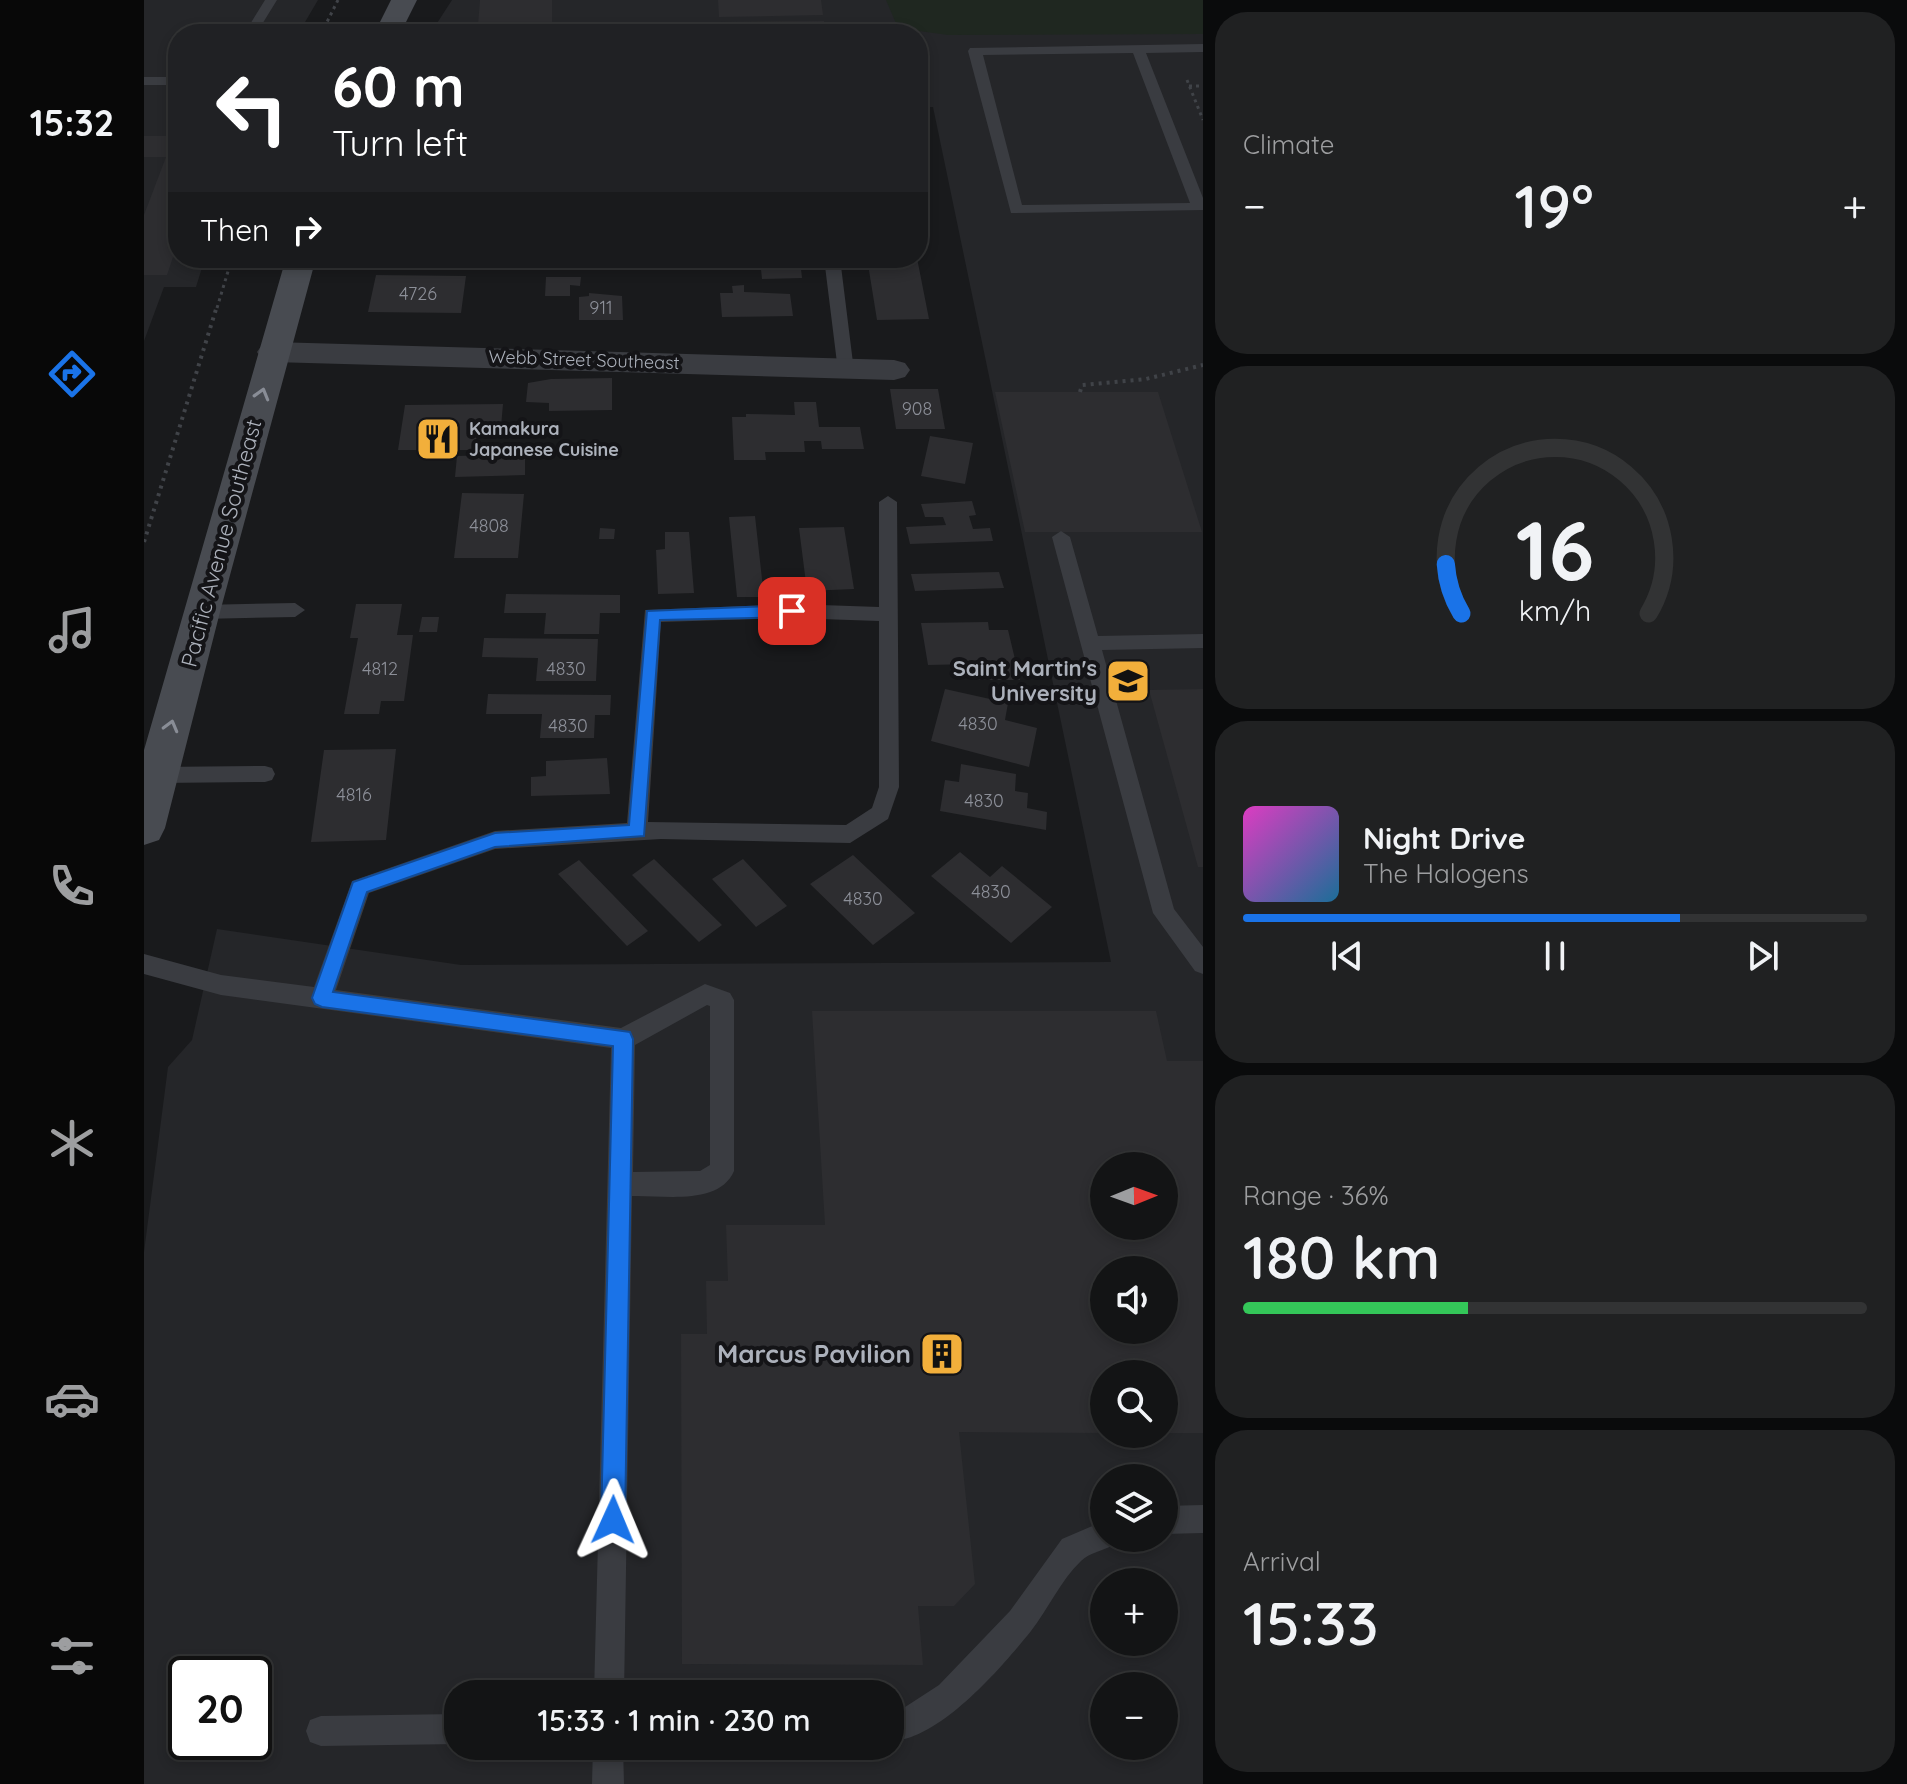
<!DOCTYPE html>
<html lang="en">
<head>
<meta charset="utf-8">
<style>
	body { margin:0; font-family:Quicksand,sans-serif; background:#202122; color:#f1f3f6; height:100vh; display:flex; flex-direction:column; font-size:30px; white-space:nowrap }
	* { box-sizing:border-box; margin:0 }
	p { font-size:26px; color:#9d9ea0 }
	.icon { flex:none; width:44px; height:44px; fill:none; stroke:currentColor; stroke-width:2; stroke-linecap:round; stroke-linejoin:round }
	.map { position:relative; flex:1; overflow:hidden }
	.drawer { display:flex; flex-direction:column; gap:12px; padding:12px; background:#0a0b0c; width:704px }
	.drawer>* { flex:none }
	.top-card { position:absolute; left:24px; top:24px; width:760px; height:244px; border-radius:32px; box-shadow:0 4px 12px #0003,0 0 0 2px #323334; background:#202124; color:#fff; overflow:hidden }
	.needle { width:52px; rotate:89deg }
	.controls { position:absolute; left:946px; top:1152px; display:grid; gap:16px }
	.controls a { display:grid; place-items:center; width:88px; height:88px; border-radius:50%; background:#131415; box-shadow:0 4px 12px #0003,0 0 0 2px #323334; font-size:40px }
	.speed { position:absolute; left:24px; top:1656px; display:flex; gap:16px; font-size:40px; font-weight:700; text-align:center }
	.speed>* { display:grid; place-content:center; width:104px; height:104px; border-radius:50%; background:#131415; box-shadow:0 4px 12px #0003,0 0 0 2px #323334; line-height:1 }
	.speed .limit { border:4px solid #111; border-radius:12px; background:#fff; color:#111 }
	.pin { position:absolute; display:grid; place-items:center; width:68px; height:68px; color:#fff; margin:-34px; border-radius:16px; box-shadow:0 4px 12px #0006 }
	.me { position:absolute; width:88px; margin:-44px; rotate:1deg; stroke-linejoin:round; filter:drop-shadow(0 0 6px #0008) }
	.turn { display:flex; align-items:center; gap:28px; height:168px; padding:0 32px; font-size:36px }
	.turn .icon { width:104px; height:104px; stroke-width:2.5 }
	.turn b { display:block; font-size:56px; line-height:68px }
	.then { display:flex; align-items:center; height:76px; padding:0 32px; background:#0003; gap:16px; font-size:30px }
	.big { font-size:60px; font-weight:600; line-height:1.1 }
	.drawer .widget { flex:1; display:flex; flex-direction:column; justify-content:center; gap:12px; min-width:0; padding:0 28px; border-radius:32px; background:#202122 }
	.drawer .dial { align-items:center; gap:0 }
	.dial svg { height:208px; overflow:visible; fill:none; stroke:#323334; stroke-width:7; stroke-linecap:round; text-anchor:middle }
	.dial text { fill:#f1f3f6; stroke:none }
	.song { display:flex; align-items:center; gap:24px }
	.cover { width:96px; height:96px; border-radius:12px; background:linear-gradient(135deg,hsl(310 70% 55%),hsl(200 70% 35%)) }
	.played { height:8px; border-radius:4px; background:linear-gradient(90deg,#1a73e8 70%,#323334 70%) }
	.keys { display:flex; justify-content:space-around; direction:ltr }
	.heat { display:flex; justify-content:space-between; align-items:center; font-size:44px; direction:ltr }
	.charge { height:12px; border-radius:6px; background:linear-gradient(90deg,#34c759 36%,#323334 0) }
	.trip { position:absolute; left:300px; top:1680px; width:460px; height:80px; border-radius:32px; background:#131415; box-shadow:0 4px 12px #0003,0 0 0 2px #323334; font-weight:600; line-height:80px; text-align:center }
	main { display:flex; flex:1; min-height:0 }
	.menu { display:flex; flex-direction:column; width:144px; justify-content:space-around; align-items:center; background:#080808; color:#9d9ea0 }
	.menu .icon { width:56px; height:56px }
	.menu .selected { color:#1a73e8 }
	.menu b { font-size:36px; color:#f1f3f6 }
	.map>svg:first-child { display:block }
	.built { fill:#252629; fill-rule:evenodd }
	.green { fill:#1f2720 }
	.building { fill:#2d2d30; fill-rule:evenodd }
	.lines { fill:none; stroke-linecap:round; stroke-linejoin:round }
	.path-far1 { stroke:#404348; stroke-width:3; stroke-dasharray:3 4; stroke-linecap:butt }
	.path { stroke:#404348; stroke-width:4; stroke-dasharray:3 5; stroke-linecap:butt }
	.lane { fill:#3a3c41; fill-rule:evenodd }
	.street { fill:#3a3c41; fill-rule:evenodd }
	.secondary { fill:#484b51; fill-rule:evenodd }
	.oneway { stroke:#898d96 }
	.route { fill:#1a73e8; stroke:#114b97; stroke-width:2 }
	.labels { text-anchor:middle; stroke-width:8; stroke-linejoin:round; paint-order:stroke }
	.number-label { font-size:18px; fill:#8c8f98 }
	.far-street-label { font-size:18px; fill:#acb1bb; stroke:#141417 }
	.far-poi-label { font-size:18px; font-weight:bold; fill:#acb1bb; stroke:#141417; text-anchor:start }
	.street-label { font-size:22px; fill:#acb1bb; stroke:#141417 }
	.poi-label { font-size:22px; font-weight:bold; fill:#acb1bb; stroke:#141417; text-anchor:end }
	.near-poi-label { font-size:26px; font-weight:bold; fill:#acb1bb; stroke:#141417; text-anchor:end }
</style>
</head>
<body>
<main>
<nav class="menu">
<b>15:32</b>
<svg class="icon selected" aria-label="directions" viewBox="0 0 24 24"><path d="M12 3l9 9-9 9-9-9zM9 14v-3h6M13 9l2 2-2 2"/></svg>
<svg class="icon" aria-label="music" viewBox="0 0 24 24"><path d="M9 18V5l10-2v13"/><circle cx="6" cy="18" r="3"/><circle cx="16" cy="16" r="3"/></svg>
<svg class="icon" aria-label="phone" viewBox="0 0 24 24"><path d="M5 4h4l2 5-3 2q2 4 5 5l2-3 5 2v4C11 20 4 13 5 4z"/></svg>
<svg class="icon" aria-label="climate" viewBox="0 0 24 24"><path d="M12 3v18M4 7l16 10M4 17L20 7"/></svg>
<svg class="icon" aria-label="car" viewBox="0 0 24 24"><path d="M5 17H2v-5l4-1 3-4h7l3 4 3 1v5h-3M9 17h6M6 11h13"/><circle cx="7" cy="17" r="2"/><circle cx="17" cy="17" r="2"/></svg>
<svg class="icon" aria-label="filters" viewBox="0 0 24 24"><path d="M4 7h16M4 17h16"/><circle cx="9" cy="7" r="2"/><circle cx="15" cy="17" r="2"/></svg>
</nav>
<div class="map">
<svg width="1059" height="1784" viewBox="0 0 1059 1784">
	<rect width="100%" height="100%" fill="#191a1c"/>
	<path class="built" d="M0,0H174L154,34H34V258H61L52,287H20L0,341Z
		M308,0H1059V1784H0V1252L24,1067L48,1040L73,929L317,965L967,962L789,107H774V34H286ZM960,1166H1020V1226H960ZM960,1270H1020V1330H960ZM960,1374H1020V1434H960ZM960,1478H1020V1538H960ZM960,1582H1020V1642H960ZM42,1674H110V1742H42ZM960,1686H1020V1746H960ZM314,1694H746V1746H314Z"/>
	<path class="green" d="M742,0H1059V34L804,35L754,28Z"/>
	<path class="building" d="M336,0H408V24L334,25Z
		M574,0H677L679,15L575,17Z
		M680,21L682,34H576L575,22Z
		M0,136H34V242L23,275H0V215L22,157H0Z
		M723,258H773L785,319L733,320Z
		M616,260H656L658,278L618,279Z
		M232,275L322,276L317,313L224,312Z
		M402,277H437L436,286L426,285V296H401Z
		M600,285V292L646,294L649,316L578,317L576,293H589L588,286Z
		M445,293L478,296L479,320H435V297L445,296Z
		M468,378V410L405,411V403L382,402L384,383L407,379Z
		M746,389H794L801,429H752Z
		M851,392H1014L1058,532H881Z
		M650,402H672L675,427H716L720,449H678L677,441H660L661,452H621L622,460H590L588,417H602V414L651,415Z
		M359,404L357,427H334L331,450H254L261,405Z
		M786,436L829,443L821,484L777,476Z
		M381,454V475L311,477L313,456Z
		M318,493L380,494L374,558H310Z
		M828,501L832,515L825,516L829,529L846,528L849,541L766,544L762,527L802,525L799,517H781L777,504Z
		M611,516L620,597H593L585,517Z
		M700,527L710,589L663,591L655,528Z
		M456,528L471,529L470,539H455Z
		M521,532H545L550,593L514,594L512,550L521,549Z
		M855,572L860,588L771,591L767,574Z
		M362,594L476,595V613H456L455,634H400L402,613H360Z
		M212,604H258L253,635H269L260,701H237L235,714H200L214,638H206Z
		M278,617H295L293,632H275Z
		M844,622L845,630H864L876,680H833L829,664L784,665L777,623Z
		M340,638L454,639L452,681H392L394,658L338,657Z
		M801,689L864,703L861,720L893,728L885,767L787,741Z
		M1059,689V867H1054L1005,690Z
		M344,694L467,695L466,715H451L450,738H396L398,714H342Z
		M252,749L242,840L167,842L180,750Z
		M463,758L466,794L387,796V777L402,776V761Z
		M817,764L872,774L871,791L884,793L883,808L903,812L902,830L796,811L801,780L815,782Z
		M816,852L846,877L858,866L908,907L867,943L787,876Z
		M709,855L771,913L729,945L666,884Z
		M510,859L578,925L555,942L488,875Z
		M599,859L643,906L612,927L568,879Z
		M435,860L504,931L483,946L414,874Z
		M668,1011H1012L1023,1061H1059V1433H1020V1374H960V1433L815,1432L831,1584L810,1606H774L779,1665L538,1664L537,1334H563L562,1281H584L582,1225H681ZM960,1166H1020V1226H960ZM960,1270H1020V1330H960Z"/>
	<g class="lines">
		<path class="path-far1" d="M177,34L194,0
			M1043,80L1059,120
			M1045,86H1059
			M73,308L88,258"/>
		<path class="path" d="M936,392L938,385L1002,379L1059,365
			M0,542L73,306"/>
		<path class="lane" d="M121,0H133L112,34H100Z
			M1059,44V52L1002,53L1059,198V210L867,213L824,51L826,48ZM989,53L1046,203L878,205L839,55Z
			M0,77H34V85H0Z
			M680,258H696L710,371L702,376L694,371Z
			M744,496L753,502L755,787L744,819L706,843L517,839L351,849L225,893L192,990L477,1028L561,984L586,993L590,1000V1171C575,1206 519,1195 488,1196L480,1694H450L467,1048L77,995L0,974V954L77,975L170,987L208,881L351,831L483,823L501,610L648,604L735,607V502ZM648,618L735,621V787L728,808L702,825L504,822L517,622ZM563,1005L566,1006V1165L556,1171L489,1172L491,1045Z
			M917,531L926,537L954,636L1059,634V648L958,650L1030,909L1059,947V974L1051,971L1009,913L908,537Z
			M151,603L161,610L151,617L57,619L47,612L57,605Z
			M121,766L128,768L131,774L128,780L121,782L14,783L7,781L4,775L7,769L14,767Z
			M1059,1505V1533L1020,1534V1506Z
			M960,1521V1538H973L970,1545C960,1550 945,1553 937,1561C917,1580 904,1609 887,1631C858,1667 795,1741 746,1741V1711H755L795,1685L866,1611L918,1539Z
			M314,1714V1744L177,1746L166,1742L162,1731L166,1720L177,1716Z
			M449,1746H479L480,1784H448Z"/>
		<path class="street" d="M129,342L750,360L761,363L766,370L761,377L750,380L129,362L118,359L113,352L118,345Z"/>
		<path class="secondary" d="M247,0H273L256,34H230Z
			M142,258H172L76,612L21,828L15,840L0,845V750Z"/>
	</g>
	<defs><path id="oneway-chevron" d="M-2-3.5L2.5 0L-2 3.5" fill="none" stroke-width="1.6" stroke-linecap="round" stroke-linejoin="round" transform="scale(2)"/></defs>
	<g class="oneway">
		<use href="#oneway-chevron" transform="translate(118 394) rotate(-74)"/>
		<use href="#oneway-chevron" transform="translate(27 726) rotate(-75)"/>
	</g>
	<path class="route" d="M648,605L655,611L648,617L516,620L500,836L351,847L223,892L189,992L486,1032L489,1039L481,1520L478,1529L469,1532L461,1529L457,1520L469,1046L178,1007L171,1004L168,998L209,882L351,833L485,825L503,611Z"/>
	<defs>
		<g id="restaurant-square" transform="scale(2.3)"><rect x="-9" y="-9" width="18" height="18" rx="4" fill="#f2af3b" stroke="#141417"/><path d="M-5-6h1v4h1v-4h1v4h1v-4h1v5L-1.5 .5V6h-2V.5L-5-1ZM5-6V6H3V1.5H1.5Q1.5-4 5-6Z" fill="#111"/></g>
		<g id="university-square" transform="scale(2.3)"><rect x="-9" y="-9" width="18" height="18" rx="4" fill="#f2af3b" stroke="#141417"/><path d="M0-5L7-2L0 1L-7-2ZM-4 1L0 2.5L4 1V4Q0 6-4 4Z" fill="#111"/></g>
		<g id="building-square" transform="scale(2.3)"><rect x="-9" y="-9" width="18" height="18" rx="4" fill="#f2af3b" stroke="#141417"/><path d="M-4-6H4V6H1V3H-1V6H-4ZM-2.5-4.3h1.7v1.8h-1.7ZM.8-4.3h1.7v1.8H.8ZM-2.5-1h1.7V.8h-1.7ZM.8-1h1.7V.8H.8Z" fill="#111"/></g>
	</defs>
	<g fill-rule="evenodd">
		<use href="#restaurant-square" x="294" y="439"/>
		<use href="#university-square" x="984" y="681"/>
		<use href="#building-square" x="798" y="1354"/>
	</g>
	<g class="labels">
		<g class="number-label">
			<text x="274" y="300">4726</text>
			<text x="457" y="314">911</text>
			<text x="773" y="415">908</text>
			<text x="345" y="532">4808</text>
			<text x="236" y="675">4812</text>
			<text x="422" y="675">4830</text>
			<text x="834" y="730">4830</text>
			<text x="424" y="732">4830</text>
			<text x="210" y="801">4816</text>
			<text x="840" y="807">4830</text>
			<text x="847" y="898">4830</text>
			<text x="719" y="905">4830</text>
		</g>
		<g class="far-street-label">
			<text transform="translate(440 360) rotate(2)" y="6">Webb Street Southeast</text>
		</g>
		<g class="far-poi-label">
			<text x="325" y="435">Kamakura<tspan x="325" dy="21">Japanese Cuisine</tspan></text>
		</g>
		<g class="street-label">
			<text transform="translate(77 543) rotate(-75)" y="8">Pacific Avenue Southeast</text>
		</g>
		<g class="poi-label">
			<text x="953" y="676">Saint Martin's<tspan x="953" dy="25">University</tspan></text>
		</g>
		<g class="near-poi-label">
			<text x="767" y="1363">Marcus Pavilion</text>
		</g>
	</g>
</svg>
<div class="controls">
<a><svg class="needle" viewBox="-14 -14 28 28"><path d="M0-13l5 13h-10z" fill="#e53935"/><path d="M0 13l5-13h-10z" fill="#9d9ea0"/></svg></a>
<a><svg class="icon" aria-label="sound" viewBox="0 0 24 24"><path d="M4 9h4l5-4v14l-5-4H4zM17 9q2 3 0 6"/></svg></a>
<a><svg class="icon" aria-label="search" viewBox="0 0 24 24"><circle cx="10" cy="10" r="6"/><path d="M15 15l6 6"/></svg></a>
<a><svg class="icon" aria-label="layers" viewBox="0 0 24 24"><path d="M12 4l9 5-9 5-9-5zM3 14l9 5 9-5"/></svg></a>
<a>+</a>
<a>−</a>
</div>
<div class="speed"><div class="limit">20</div></div>
<div class="pin" style="left:648px;top:611px;background:#d93025"><svg class="icon" aria-label="arrive" viewBox="0 0 24 24"><path d="M6 21V4h12l-3 4 3 4H6"/></svg></div>
<svg class="me" style="left:469px;top:1520px" viewBox="-20 -20 40 40"><path d="M0-17L14 15 0 8-14 15z" fill="#1a73e8" stroke="#fff" stroke-width="4"/></svg>
<div class="trip">15:33 · 1 min · 230 m</div>
<div class="top-card">
<div class="turn"><svg class="icon" aria-label="left" viewBox="0 0 24 24"><path d="M17 20v-9H6M10 6l-5 5 5 5"/></svg><div><b>60 m</b>Turn left</div></div>
<div class="then">Then<svg class="icon" aria-label="right" viewBox="0 0 24 24"><path d="M7 20v-9h11M14 6l5 5-5 5"/></svg></div>
</div>
</div>
<section class="drawer">
<div class="widget"><p>Climate</p>
<div class="heat"><a>−</a><b class="big">19°</b><a>+</a></div>
</div>
<div class="widget dial"><svg viewBox="0 0 100 80">
<path d="M14 69A42 42 0 1 1 86 69"/>
<path d="M14 69A42 42 0 0 1 8 50" stroke="#1a73e8"/>
<text x="50" y="56" font-size="32" font-weight="700">16</text>
<text x="50" y="72" font-size="11">km/h</text>
</svg></div>
<div class="widget">
<div class="song"><i class="cover"></i><div><b>Night Drive</b><p>The Halogens</p></div></div>
<div class="played"></div>
<div class="keys"><svg class="icon" aria-label="previous" viewBox="0 0 24 24"><path d="M18 5L8 12l10 7zM5 5v14"/></svg><svg class="icon" aria-label="pause" viewBox="0 0 24 24"><path d="M8 5v14M16 5v14"/></svg><svg class="icon" aria-label="next" viewBox="0 0 24 24"><path d="M6 5l10 7-10 7zM19 5v14"/></svg></div>
</div>
<div class="widget"><p>Range · 36%</p><b class="big">180 km</b><div class="charge"></div></div>
<div class="widget"><p>Arrival</p><b class="big">15:33</b></div>
</section>
</main>
</body>
</html>
